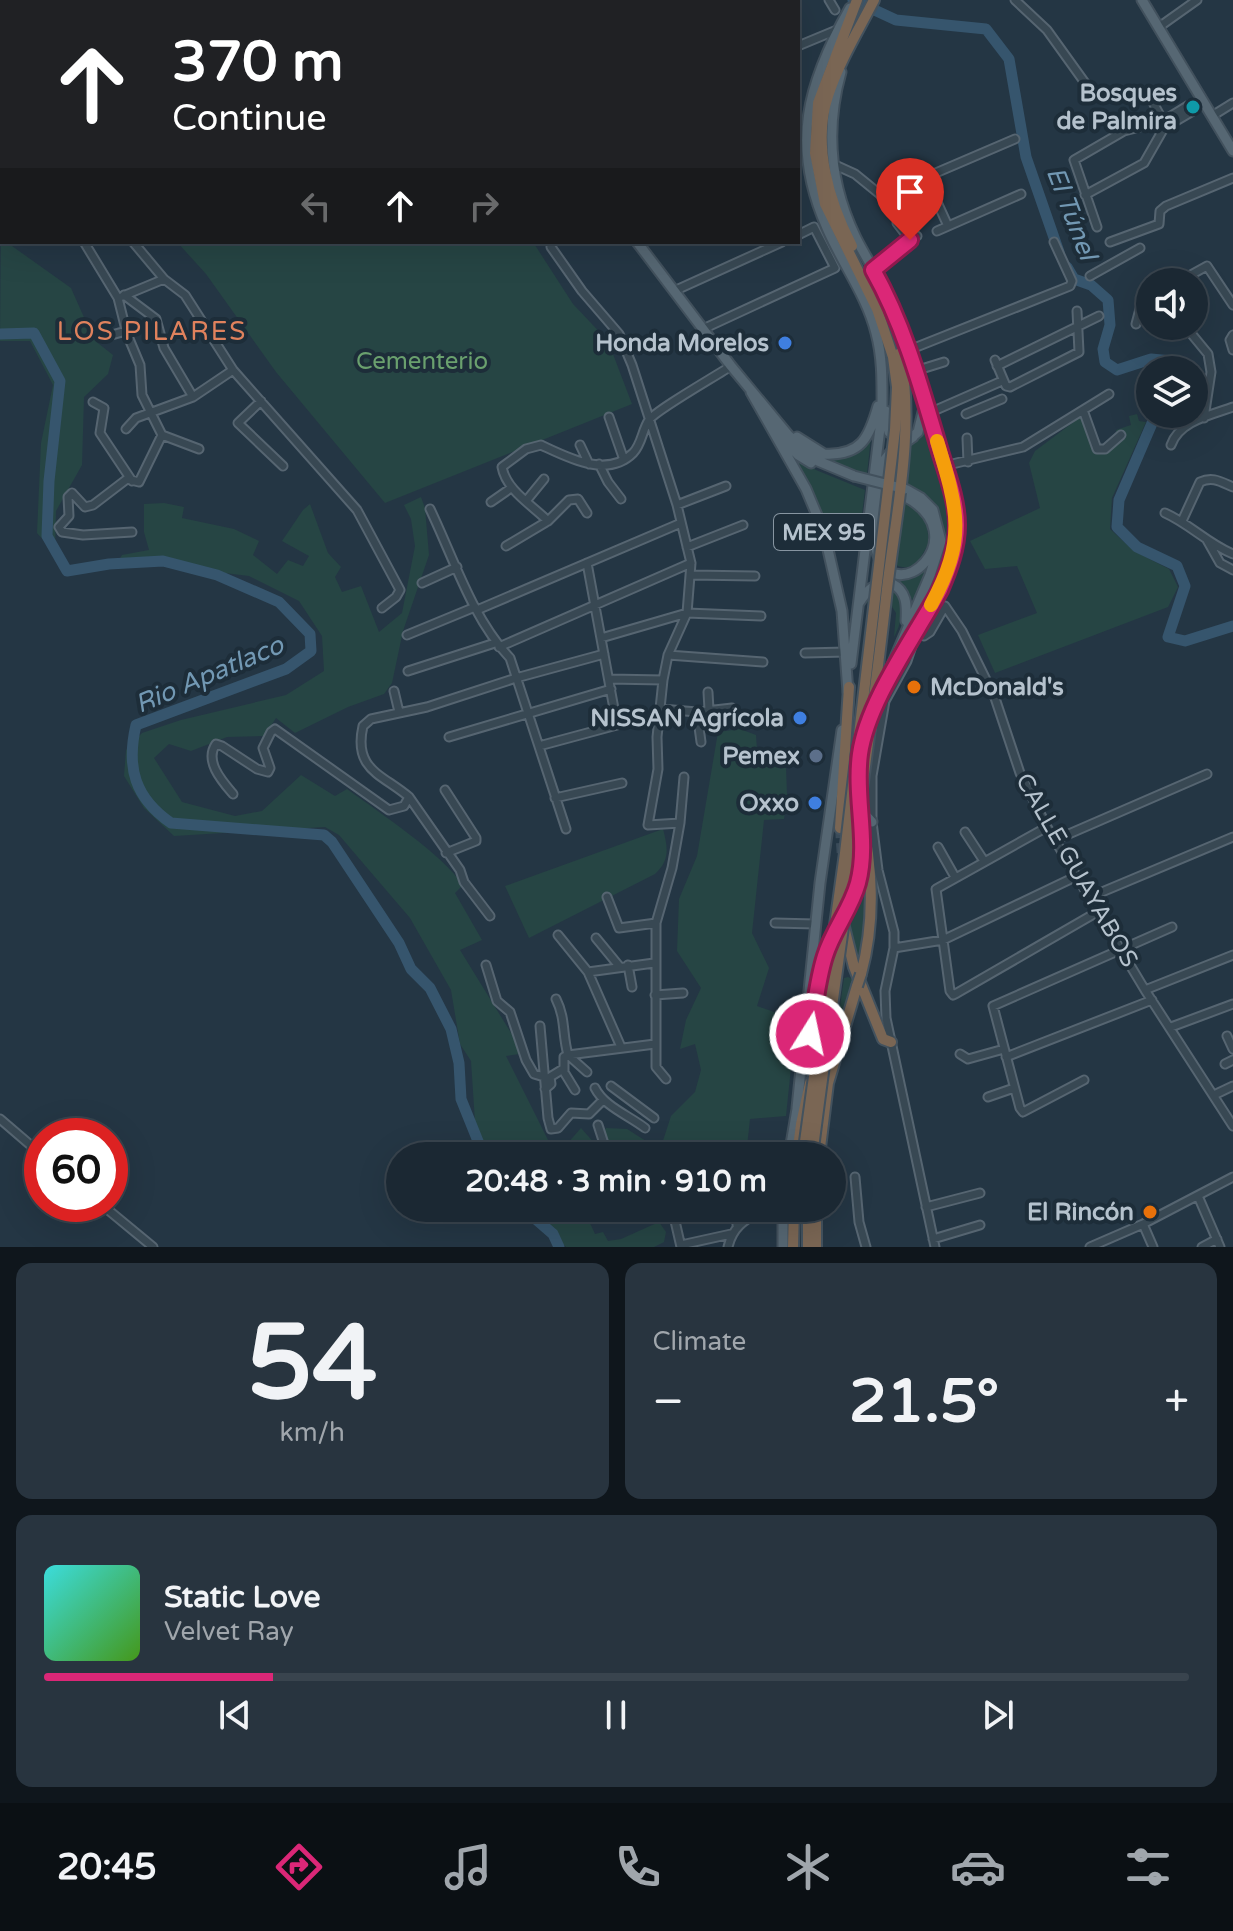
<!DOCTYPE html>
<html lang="en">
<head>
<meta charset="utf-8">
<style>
	body { margin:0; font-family:"Varela Round",sans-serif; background:#28343f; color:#f1f3f6; height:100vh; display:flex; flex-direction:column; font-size:30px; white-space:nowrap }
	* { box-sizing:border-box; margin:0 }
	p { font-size:26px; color:#a0a6ac }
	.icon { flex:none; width:44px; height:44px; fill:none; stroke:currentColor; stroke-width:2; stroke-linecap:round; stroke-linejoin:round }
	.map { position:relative; height:1247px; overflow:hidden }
	.drawer { display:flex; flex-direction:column; gap:16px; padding:16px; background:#0f161c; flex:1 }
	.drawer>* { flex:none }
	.banner { position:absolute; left:0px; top:0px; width:800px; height:244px; box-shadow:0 8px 32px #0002,0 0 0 2px #39444e; background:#202124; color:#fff; overflow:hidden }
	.controls { position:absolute; left:1136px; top:268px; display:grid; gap:16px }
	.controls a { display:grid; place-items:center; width:72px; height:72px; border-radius:50%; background:#1b2833; box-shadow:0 8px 32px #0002,0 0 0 2px #39444e; font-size:40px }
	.speed { position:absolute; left:24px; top:1118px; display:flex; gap:16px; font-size:40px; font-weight:700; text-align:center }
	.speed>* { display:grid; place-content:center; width:104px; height:104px; border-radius:50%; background:#1b2833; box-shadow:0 8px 32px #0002,0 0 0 2px #39444e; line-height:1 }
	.speed .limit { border:12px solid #d22; background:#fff; color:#111 }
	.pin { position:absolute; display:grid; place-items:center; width:68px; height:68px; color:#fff; margin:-82px -34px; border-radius:50% 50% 50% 0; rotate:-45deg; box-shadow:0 0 8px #0007 }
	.pin .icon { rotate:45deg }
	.me { position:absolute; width:88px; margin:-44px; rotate:10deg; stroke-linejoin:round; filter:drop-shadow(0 0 6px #0008) }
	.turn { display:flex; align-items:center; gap:28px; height:168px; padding:0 40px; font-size:36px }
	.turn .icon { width:104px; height:104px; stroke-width:2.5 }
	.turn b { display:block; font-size:56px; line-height:68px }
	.lanes { display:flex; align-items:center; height:76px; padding:0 40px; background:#0003; justify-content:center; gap:40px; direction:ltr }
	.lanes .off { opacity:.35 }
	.big { font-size:60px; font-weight:700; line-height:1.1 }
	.drawer .tile { flex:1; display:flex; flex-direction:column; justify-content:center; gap:12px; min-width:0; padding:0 28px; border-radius:16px; background:#28343f }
	.drawer .dial { align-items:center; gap:0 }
	.dial b { font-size:104px; line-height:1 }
	.song { display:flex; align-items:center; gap:24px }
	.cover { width:96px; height:96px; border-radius:12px; background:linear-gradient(135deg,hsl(180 70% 55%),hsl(100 70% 35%)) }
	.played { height:8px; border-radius:4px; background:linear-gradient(90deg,#db2777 20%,#39444e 20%) }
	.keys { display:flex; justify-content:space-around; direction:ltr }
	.heat { display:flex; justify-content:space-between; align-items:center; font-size:44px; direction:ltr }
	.drawer .tiles { flex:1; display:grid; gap:16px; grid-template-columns:1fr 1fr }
	.tile:last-child { grid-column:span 2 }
	.trip { position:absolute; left:386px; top:1142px; width:460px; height:80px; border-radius:40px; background:#1b2833; box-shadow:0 8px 32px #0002,0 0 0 2px #39444e; font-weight:700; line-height:80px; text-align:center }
	.tabs { display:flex; height:128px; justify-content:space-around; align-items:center; background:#0b1014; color:#a0a6ac }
	.tabs .icon { width:56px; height:56px }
	.tabs .selected { color:#db2777 }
	.tabs b { font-size:36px; color:#f1f3f6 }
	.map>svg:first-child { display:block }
	.green { fill:#264544 }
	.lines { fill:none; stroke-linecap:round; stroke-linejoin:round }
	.river { stroke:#36556d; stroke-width:11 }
	.highway-tunnel { stroke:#3a4b59; stroke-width:10; stroke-dasharray:10 5; stroke-linecap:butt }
	.minor-casing { stroke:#566571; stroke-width:11 }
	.major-casing { stroke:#42515d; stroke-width:13 }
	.highway-casing { stroke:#43525e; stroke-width:14 }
	.minor { stroke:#384853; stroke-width:7 }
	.major { stroke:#566773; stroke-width:9 }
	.highway { stroke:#7a6654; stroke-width:10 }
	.major-bridge-casing { stroke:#42515d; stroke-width:13; stroke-linecap:butt }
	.highway-bridge-casing { stroke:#43525e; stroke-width:14; stroke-linecap:butt }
	.major-bridge { stroke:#566773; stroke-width:9 }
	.highway-bridge { stroke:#7a6654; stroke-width:10 }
	.route-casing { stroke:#8e194d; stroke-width:20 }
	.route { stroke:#db2777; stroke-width:14 }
	.slow { stroke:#f59e0b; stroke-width:14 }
	.culture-dot { fill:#0f9aa8; stroke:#1d2d39; stroke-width:3 }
	.shop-dot { fill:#3f7fe0; stroke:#1d2d39; stroke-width:3 }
	.food-dot { fill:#e8710a; stroke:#1d2d39; stroke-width:3 }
	.service-dot { fill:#5c6f8a; stroke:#1d2d39; stroke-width:3 }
	.labels { text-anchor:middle; stroke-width:8; stroke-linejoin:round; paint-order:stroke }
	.shield { fill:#1d2d39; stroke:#8795a1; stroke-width:2 }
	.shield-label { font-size:22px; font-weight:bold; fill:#b5c2cd }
	.poi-label { font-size:24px; font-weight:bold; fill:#b5c2cd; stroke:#1d2d39; text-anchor:end }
	.park-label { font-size:24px; fill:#6aa06e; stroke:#1d2d39 }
	.street-label { font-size:24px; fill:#b5c2cd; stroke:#1d2d39 }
	.water-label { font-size:26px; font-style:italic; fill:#7298b3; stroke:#1d2d39 }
	.neighbourhood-label { font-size:26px; letter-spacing:2px; fill:#e0825d; stroke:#1d2d39 }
</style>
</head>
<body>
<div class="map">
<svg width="1233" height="1247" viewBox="0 0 1233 1247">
	<rect width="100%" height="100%" fill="#243644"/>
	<path class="green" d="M43,0H217L42,2Z
		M288,0H412L413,2H280Z
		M2,88V242H11L12,246L71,288L94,340L113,355L108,374L84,397L82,465L56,511L55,553L37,533L41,443L53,385L30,341H0Z
		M177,242H533L573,304L608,341L632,404L385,503L276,372L206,274Z
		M1137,414L1139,421L1146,422L1112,498L1110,529L1134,551L1169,569L1178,587L1168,607L995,673L978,635L1037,613L1017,566L985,569L970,541L1040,508L1029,463L1035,451L1083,415L1093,449L1118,441L1116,430L1131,425L1129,416Z
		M927,426C939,466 959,513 946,555C940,575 930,594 921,612L917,610C942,547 971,504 885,478L897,456L913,444Z
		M871,437L867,474L835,465L820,457C841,461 858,455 871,437Z
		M790,452L816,470L865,490L862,515L829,532Z
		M883,495L902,500L926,518L929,543L916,565C902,570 894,566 885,556Z
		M421,497L425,508L429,555L403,631L392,683L384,694L348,707L295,733L276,718L264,736L227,737L191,751L169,744L154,758L182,802L235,816L262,811L301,775L335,796L347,789C380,813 442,854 463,885L455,893L482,940L460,950L516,1041L519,1054L506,1056L551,1146L567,1144L581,1128L596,1145L606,1128L627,1129L660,1150L671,1116L695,1092L701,1070L695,1044L680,1049L686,1020L701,988L677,951L679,899L697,856L718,732L740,729L756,735L758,764L786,768L787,795L784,819L764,820L752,933L769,968L757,1006L777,1013L780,1034L792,1058L786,1116L750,1119L747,1147L742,1156H486L476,1137L471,1061L460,1044L451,990L410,918L339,835L325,827L174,836L144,808L124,776L126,750L142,733L181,720L286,695L324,671L322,636L299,601L249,576L119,560L122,555L149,550L144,532V504L164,503L184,507L182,518L234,529L259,541L253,555L277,574L288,560L303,566L309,556L282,541L303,510L310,504L328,553L341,567L335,577L342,592L361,586L379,632L402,613L415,546L411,519L404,505Z
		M929,567L915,600L910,598L900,583L888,578L912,579Z
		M878,588H893C906,602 903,620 894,637L896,613L889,602L864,603L868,595Z
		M663,829C668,848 670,860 655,874L529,938L505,886Z
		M865,857L867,919L859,967L847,921L859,890Z
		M848,977L854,980L835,1041L844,978Z
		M524,1208H583L595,1234L603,1232L608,1241L621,1239L659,1222L666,1232L664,1242L654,1247H566Z"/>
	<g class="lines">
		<path class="river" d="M853,0L896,20L986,29L1009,59L1026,157L1059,252
			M1067,267L1074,279L1091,285L1108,300L1110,325L1103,349L1105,362L1117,370L1151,359L1172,361L1178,370
			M0,334L34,333L60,381L49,481L47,536L67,571L109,564L163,561L217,575L279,602L310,634L311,651L286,669L136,725C126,768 135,798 171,823L324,835L332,842L399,943L411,969L430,988L451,1029L459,1063L461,1099L484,1156
			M1156,414L1119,500L1117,527L1137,547L1177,566L1185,586L1168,637L1185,641L1233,626
			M523,1208L553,1234L559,1247"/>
		<path class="highway-tunnel" d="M840,828L842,858"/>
		<g class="minor-casing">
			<path id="minor" d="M561,0L563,2
				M673,0L675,2
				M745,0L746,2
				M829,0L835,10
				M1015,0L1047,30L1093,94
				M37,2V0
				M602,2L607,0
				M752,2L756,0
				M1159,27L1197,0
				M0,45L2,44
				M798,46L839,29
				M1156,91L1150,97L1163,121
				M1212,116L1233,103
				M833,164L855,174L882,196L1015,139
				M926,178L948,226
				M1085,195L1144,163L1164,128L1193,111
				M897,223L910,240
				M1097,227L1074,160L1124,131L1163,121L1189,105
				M937,231L1021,194
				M84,242L118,298L127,334L140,365L142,395L162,435L199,449
				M133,242L164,279L185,295L233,370L357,510L400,590L396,597L382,608
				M1110,242L1159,224L1160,211L1166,206L1233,178
				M551,247L582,291L619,334L632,365L677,505L691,563L687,613L668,655L663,680L657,737L658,769L648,825L680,823
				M873,270L917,236
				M1090,276L1140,248
				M1178,282L1207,266L1233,305
				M674,291L782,242
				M124,295L156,319L164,348L193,397
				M123,296L164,279
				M1136,324L1140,309L1150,299
				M1185,326L1208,354L1211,372L1204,418
				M703,329L835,268L814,227L798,235
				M1233,335L1230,340L1233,350
				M108,336L126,331
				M909,350L1070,286L1072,281L1054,242
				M995,360L1006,386L1010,387L1079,352L1077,311
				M997,366L1099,316
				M915,371L944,362
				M261,401L238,423L283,466
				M93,402L104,408L100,433L132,481
				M1083,410L1097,449H1105L1121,435
				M929,413L1002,381
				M966,414L1002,399
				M609,417L624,460
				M126,429L136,418L193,397L233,370
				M967,438L968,462
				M580,445L589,464
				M1171,445C1179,421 1211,415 1233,407
				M599,464L608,482L621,499
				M944,466L1023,447L1109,394
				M526,501L544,479
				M491,502L511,488
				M677,505L726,486
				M430,509C454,559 472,618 510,658L566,829
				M1165,513C1190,524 1208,544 1233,554
				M548,521C532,505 506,490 502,467L526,449L541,445C567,457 607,479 633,453C642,444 642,430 649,420C656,410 716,376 731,366
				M1182,521L1200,482C1213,476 1221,482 1233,487
				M132,532L83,535L62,532L59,527L69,516L68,497L72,493L85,507L93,505L127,479L139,482L162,435
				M1207,540L1220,563L1233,570
				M506,546L548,521L569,500L578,499L587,513
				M687,547L743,525
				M691,575L755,576
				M422,583L457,567
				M477,610L681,523
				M407,635L475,607
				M601,638L687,613L761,616
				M499,647L691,563
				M805,653L846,652
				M668,655L763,662
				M408,671L495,643
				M609,679L663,680
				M394,691L399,712
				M708,692L709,710
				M661,709L697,712L732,708
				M697,712L701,742
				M449,737L611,689
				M539,746L617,725L587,563
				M445,790L476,838V841L446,853
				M233,794C222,781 204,761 216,744L222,746L257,769L268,772L270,768L263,748L271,732L275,729L389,810L404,806L409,797
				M555,798L622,783
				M1047,827L936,889L950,991L953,995L957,993L1099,911
				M965,832L984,861
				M1055,840L1207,774
				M938,847L955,877
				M607,897L619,928L656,923
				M1090,897L1233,837
				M490,916L464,882L460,870L409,797C382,774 353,770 363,726L371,719L427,707L516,678L604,654
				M775,923L815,924
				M558,935L588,972L621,1047
				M596,938L619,966
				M894,948L943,940L1077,876
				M486,965L497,1001L510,1012L526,1060L534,1074L544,1077
				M628,965L632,987
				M588,972L654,963
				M1145,990L1233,955
				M655,995L683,993
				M556,999C566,1019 562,1034 568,1055
				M540,1026L548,1118L551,1129L558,1128L571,1113L589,1114L603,1100
				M1171,1027L1233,1004
				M1227,1036L1233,1049
				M960,1054L968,1059L1004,1049
				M568,1055L587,1072
				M1006,1057L1152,1000
				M1225,1064L1233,1060
				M666,1079L656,1067V923L672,868L680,823L684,777
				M1084,1080L1023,1112L1020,1108L993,1006L1172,927
				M611,1086L654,1118
				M595,1088C604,1106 628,1115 645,1128
				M545,1089L551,1084L550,1077L563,1069
				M575,1090L564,1072V1057L568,1055L655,1044
				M1214,1095L1233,1086
				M988,1097L1014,1088
				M0,1119L42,1155
				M598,1125L608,1156
				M855,1177L859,1222L866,1247
				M1198,1196L1220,1247
				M101,1204L153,1247
				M926,1207L980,1193
				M624,1208L627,1218L660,1208
				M672,1208L681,1247
				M736,1208L737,1225
				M1143,1224L1153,1247
				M933,1239L980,1225
				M681,1245L731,1234
				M728,1247C733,1225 747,1219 765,1208
				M935,1247L886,1018L885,991L894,948V932L878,870L872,822V776L885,701L907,661L916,634L924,636L930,632L945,606L962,631L995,698L1020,773L1047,827L1145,990L1233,1126
				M1090,1247L1143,1224L1233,1177
				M1202,1247L1217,1239"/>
		</g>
		<g class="major-casing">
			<path id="major" d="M451,0L453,2
				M1142,0L1233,151
				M850,8C807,84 790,145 827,228C842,263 867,296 876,333C883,359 882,385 882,412L851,664
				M841,72C825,129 830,185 856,238C866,258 879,277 887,297C908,346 924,397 939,448C947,476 960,507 956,537C950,586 917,632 892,674
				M637,242L731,366L789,436L818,461L854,476
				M751,392L806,489L824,532L842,611L848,692
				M886,411L889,432C898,442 909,441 918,432L924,408
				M777,433L798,455L811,463
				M797,437L824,454C861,456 869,438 878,406
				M904,496C980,535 893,616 876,549C871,527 879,486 882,463L890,453L913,437
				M859,603C867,590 875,582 891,583C907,591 907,605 906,621
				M875,705L930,575L941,541L933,510L921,498L905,489
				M861,810L872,822
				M848,908L860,872L861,829
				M808,1045L825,955L830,943
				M797,1108L820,883L842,730
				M789,1156L798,1103
				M783,1208V1247"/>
		</g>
		<g class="highway-casing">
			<path id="highway" d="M857,0L818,103L815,153L825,204L877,309L893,357
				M852,246C829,202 812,144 828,96C839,62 858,31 874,0
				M840,828L849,687
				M844,927L854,967L883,1039L891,1042
				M861,974C876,919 872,866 861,810
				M797,1156L801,1124L810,1083
				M819,1156L828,1083L857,986
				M808,1208V1247
				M793,1247L794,1208
				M816,1247V1208"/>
		</g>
		<use href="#minor" class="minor"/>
		<use href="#major" class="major"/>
		<use href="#highway" class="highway"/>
		<g class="major-bridge-casing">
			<path id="major-bridge" d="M854,476L905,489"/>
		</g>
		<g class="highway-bridge-casing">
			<path id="highway-bridge" d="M857,986L861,974
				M803,1156L845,853L895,430L897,387L893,357
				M812,1156C836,967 866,779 887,589C896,513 915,430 900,353"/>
		</g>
		<use href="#major-bridge" class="major-bridge"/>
		<use href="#highway-bridge" class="highway-bridge"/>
	</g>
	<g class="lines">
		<g class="route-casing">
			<path id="route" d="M810,1034C815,1008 817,981 825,956C833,930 851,909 858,883C869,841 854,797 860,754C867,702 914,638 940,590C949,569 957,548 957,525C957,499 946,472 939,448C921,387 904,325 873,270L910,240"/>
		</g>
		<use href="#route" class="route"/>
		<path class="slow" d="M931,605C967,539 958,510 937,441"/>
	</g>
	<circle class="culture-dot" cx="1193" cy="107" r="8"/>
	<g class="shop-dot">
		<circle cx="785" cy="343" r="8"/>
		<circle cx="800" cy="718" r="8"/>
		<circle cx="815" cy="803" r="8"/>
	</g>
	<g class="food-dot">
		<circle cx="914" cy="687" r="8"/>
		<circle cx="1150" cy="1212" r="8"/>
	</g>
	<circle class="service-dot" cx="816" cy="756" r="8"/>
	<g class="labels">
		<rect class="shield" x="774" y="514" width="100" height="36" rx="6"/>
		<g class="shield-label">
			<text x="824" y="540">MEX 95</text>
		</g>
		<g class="poi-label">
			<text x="1177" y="101">Bosques<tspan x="1177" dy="28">de Palmira</tspan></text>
			<text x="769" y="351">Honda Morelos</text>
			<text x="930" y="695" text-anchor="start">McDonald's</text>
			<text x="784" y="726">NISSAN Agrícola</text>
			<text x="800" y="764">Pemex</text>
			<text x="799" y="811">Oxxo</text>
			<text x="1134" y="1220">El Rincón</text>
		</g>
		<g class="park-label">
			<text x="422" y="369">Cementerio</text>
		</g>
		<g class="street-label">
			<text transform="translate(1077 870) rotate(60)" y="8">CALLE GUAYABOS</text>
		</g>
		<g class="water-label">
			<text transform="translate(1072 213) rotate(69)" y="9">El Túnel</text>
			<text transform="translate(209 674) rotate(-23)" y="9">Rio Apatlaco</text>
		</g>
		<g class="neighbourhood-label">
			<text x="152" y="340">LOS PILARES</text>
		</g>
	</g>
</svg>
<div class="controls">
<a><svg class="icon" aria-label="sound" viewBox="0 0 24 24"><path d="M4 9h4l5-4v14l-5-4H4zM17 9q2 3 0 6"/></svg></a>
<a><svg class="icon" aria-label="layers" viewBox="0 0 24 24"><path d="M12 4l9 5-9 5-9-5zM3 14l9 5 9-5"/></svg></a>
</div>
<div class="speed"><div class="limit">60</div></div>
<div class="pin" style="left:910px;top:240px;background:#d93025"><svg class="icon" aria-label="arrive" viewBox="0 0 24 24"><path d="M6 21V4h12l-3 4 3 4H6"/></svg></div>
<svg class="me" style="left:810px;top:1034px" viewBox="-20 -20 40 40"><circle r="17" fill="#db2777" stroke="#fff" stroke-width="3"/><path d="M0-11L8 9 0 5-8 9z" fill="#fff"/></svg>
<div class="trip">20:48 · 3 min · 910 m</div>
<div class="banner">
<div class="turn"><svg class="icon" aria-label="ahead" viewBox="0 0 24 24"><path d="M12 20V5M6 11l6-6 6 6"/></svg><div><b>370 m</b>Continue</div></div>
<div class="lanes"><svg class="icon off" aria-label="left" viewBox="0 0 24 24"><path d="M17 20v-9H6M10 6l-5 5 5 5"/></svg><svg class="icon" aria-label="ahead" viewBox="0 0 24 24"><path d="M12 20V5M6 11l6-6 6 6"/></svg><svg class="icon off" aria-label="right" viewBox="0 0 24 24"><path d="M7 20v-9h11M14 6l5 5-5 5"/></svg></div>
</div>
</div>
<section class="drawer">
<div class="tiles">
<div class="tile dial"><b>54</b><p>km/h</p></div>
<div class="tile"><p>Climate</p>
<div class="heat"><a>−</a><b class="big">21.5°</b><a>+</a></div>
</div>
<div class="tile">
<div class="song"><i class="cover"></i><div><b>Static Love</b><p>Velvet Ray</p></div></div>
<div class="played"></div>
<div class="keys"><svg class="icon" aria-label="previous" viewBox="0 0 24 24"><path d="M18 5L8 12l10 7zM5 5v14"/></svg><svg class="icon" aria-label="pause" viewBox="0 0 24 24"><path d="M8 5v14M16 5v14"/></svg><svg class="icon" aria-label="next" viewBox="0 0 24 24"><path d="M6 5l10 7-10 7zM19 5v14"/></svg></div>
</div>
</div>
</section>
<nav class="tabs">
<b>20:45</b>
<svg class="icon selected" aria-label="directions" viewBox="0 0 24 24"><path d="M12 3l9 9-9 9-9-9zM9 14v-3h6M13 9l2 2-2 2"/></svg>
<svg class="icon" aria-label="music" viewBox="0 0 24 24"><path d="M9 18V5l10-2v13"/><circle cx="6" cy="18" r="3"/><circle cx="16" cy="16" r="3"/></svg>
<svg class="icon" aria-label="phone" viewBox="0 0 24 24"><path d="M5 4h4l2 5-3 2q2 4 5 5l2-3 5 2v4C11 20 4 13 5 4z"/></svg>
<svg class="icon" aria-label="climate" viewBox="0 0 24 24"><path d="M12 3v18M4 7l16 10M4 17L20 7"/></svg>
<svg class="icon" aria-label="car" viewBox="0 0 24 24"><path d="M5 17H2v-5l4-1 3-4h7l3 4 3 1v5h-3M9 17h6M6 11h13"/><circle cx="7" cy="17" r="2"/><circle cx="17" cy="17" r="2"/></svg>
<svg class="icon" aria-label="filters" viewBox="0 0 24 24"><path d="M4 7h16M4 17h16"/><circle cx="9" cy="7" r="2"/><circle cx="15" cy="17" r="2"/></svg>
</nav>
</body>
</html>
